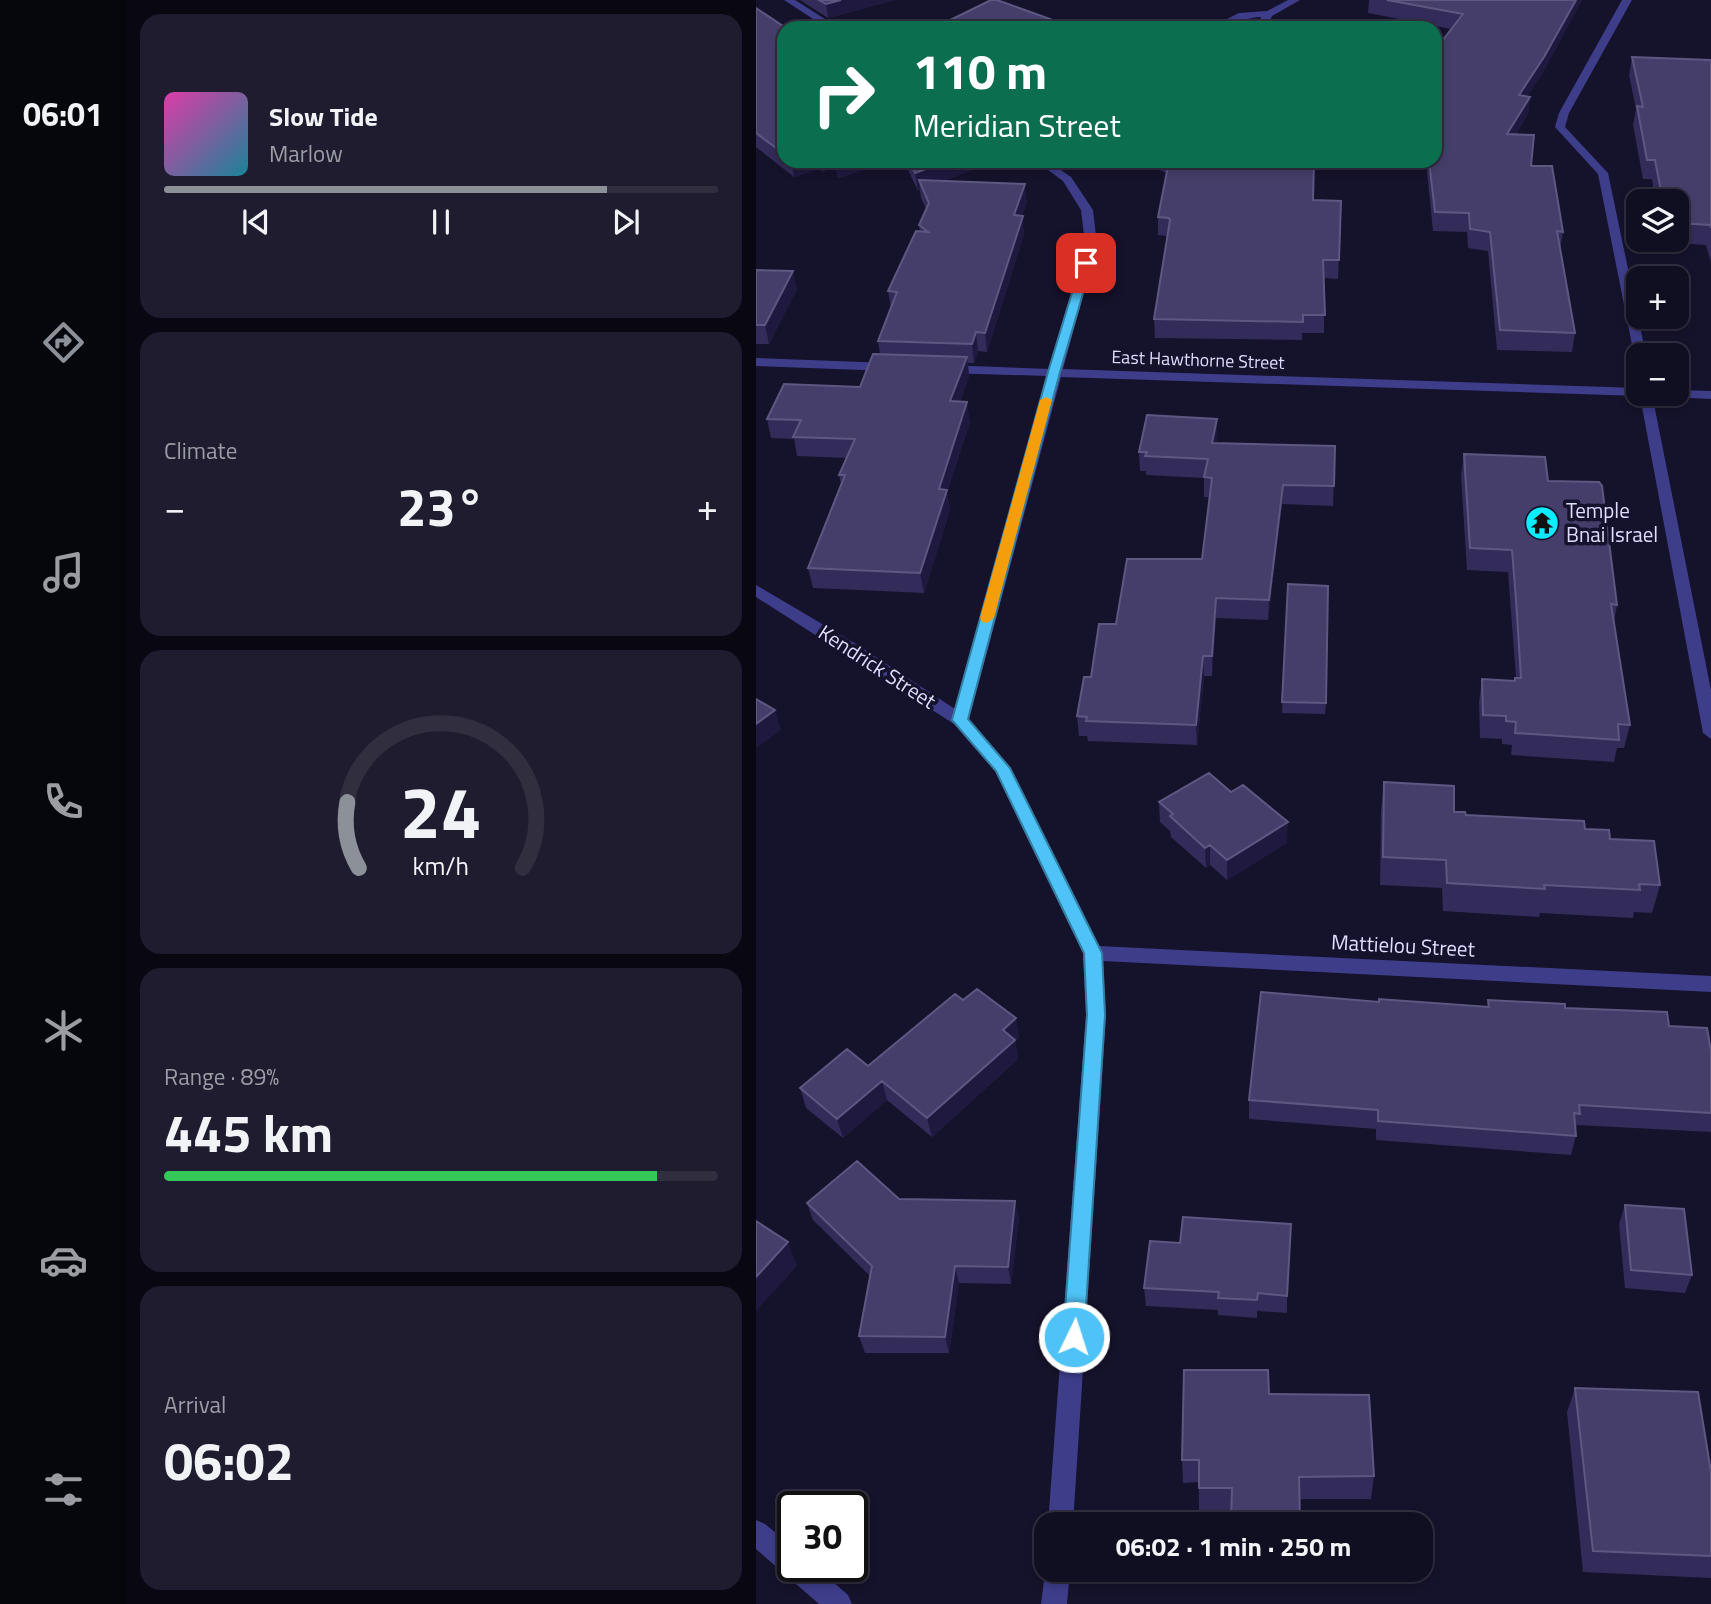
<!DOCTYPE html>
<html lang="en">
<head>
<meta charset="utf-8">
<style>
	body { margin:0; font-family:"Titillium Web",sans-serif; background:#1e1c2e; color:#f1f3f6; height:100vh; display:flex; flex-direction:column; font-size:26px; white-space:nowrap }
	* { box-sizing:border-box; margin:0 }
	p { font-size:23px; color:#9c9ca5 }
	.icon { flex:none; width:38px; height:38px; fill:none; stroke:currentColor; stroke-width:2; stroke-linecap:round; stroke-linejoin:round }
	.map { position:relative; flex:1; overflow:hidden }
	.drawer { display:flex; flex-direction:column; gap:14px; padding:14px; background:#090812; width:630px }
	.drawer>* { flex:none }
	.guide { position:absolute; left:21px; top:21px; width:665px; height:147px; border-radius:21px; box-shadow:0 4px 10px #0003,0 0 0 2px #302e3f; background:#0b6e4f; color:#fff; overflow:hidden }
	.fabs { position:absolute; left:870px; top:189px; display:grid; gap:14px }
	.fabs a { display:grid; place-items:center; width:63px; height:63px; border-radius:14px; background:#100e21; box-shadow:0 4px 10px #0003,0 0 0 2px #302e3f; font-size:35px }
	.speed { position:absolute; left:21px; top:1491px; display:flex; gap:14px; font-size:35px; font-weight:700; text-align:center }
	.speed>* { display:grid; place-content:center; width:91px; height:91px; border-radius:50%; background:#100e21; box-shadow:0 4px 10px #0003,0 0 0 2px #302e3f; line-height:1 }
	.speed .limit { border:4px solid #111; border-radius:10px; background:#fff; color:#111 }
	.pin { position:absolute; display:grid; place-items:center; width:60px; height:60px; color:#fff; margin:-30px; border-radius:14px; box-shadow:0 4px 10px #0006 }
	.me { position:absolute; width:77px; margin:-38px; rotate:4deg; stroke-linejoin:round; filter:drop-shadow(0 0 5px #0008) }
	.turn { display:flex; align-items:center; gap:24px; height:147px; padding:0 21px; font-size:32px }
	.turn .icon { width:91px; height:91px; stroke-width:2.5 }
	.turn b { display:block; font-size:49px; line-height:60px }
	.big { font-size:52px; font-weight:700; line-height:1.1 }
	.drawer .card { flex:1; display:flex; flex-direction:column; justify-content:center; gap:10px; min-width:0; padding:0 24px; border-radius:21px; background:#1e1c2e }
	.drawer .dial { align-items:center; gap:0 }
	.dial svg { height:182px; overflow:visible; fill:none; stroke:#302e3f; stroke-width:7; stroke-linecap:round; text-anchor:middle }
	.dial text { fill:#f1f3f6; stroke:none }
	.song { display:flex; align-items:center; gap:21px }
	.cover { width:84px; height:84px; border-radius:10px; background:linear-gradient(135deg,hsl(320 70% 55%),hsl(190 70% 35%)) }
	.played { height:7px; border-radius:4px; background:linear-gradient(90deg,#8c9099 80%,#302e3f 80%) }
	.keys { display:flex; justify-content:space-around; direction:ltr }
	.heat { display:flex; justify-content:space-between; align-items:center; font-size:38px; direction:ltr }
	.charge { height:10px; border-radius:5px; background:linear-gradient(90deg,#34c759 89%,#302e3f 0) }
	.trip { position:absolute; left:278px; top:1512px; width:399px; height:70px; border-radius:21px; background:#100e21; box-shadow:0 4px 10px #0003,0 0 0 2px #302e3f; font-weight:700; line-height:70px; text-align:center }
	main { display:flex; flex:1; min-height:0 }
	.tabs { display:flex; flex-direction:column; width:126px; justify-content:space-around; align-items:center; background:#06060d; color:#9c9ca5 }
	.tabs .icon { width:49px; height:49px }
	.tabs .selected { color:#8c9099 }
	.tabs b { font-size:32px; color:#f1f3f6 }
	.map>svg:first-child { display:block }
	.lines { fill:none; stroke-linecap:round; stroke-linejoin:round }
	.minor { fill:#3e3d8a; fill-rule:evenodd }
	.wall { fill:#332b59 }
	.shaded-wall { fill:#1f193f }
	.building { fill:#453e6a; stroke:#5e5782; stroke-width:2 }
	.route { fill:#4fc3f7; stroke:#337fa1; stroke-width:2 }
	.slow { fill:#f59e0b }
	.labels { text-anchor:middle; stroke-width:7; stroke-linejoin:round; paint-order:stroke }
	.far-street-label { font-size:18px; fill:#dfddff; stroke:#15122c }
	.poi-label { font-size:21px; fill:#dfddff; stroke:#15122c; text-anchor:start }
	.street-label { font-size:21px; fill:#dfddff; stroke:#15122c }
</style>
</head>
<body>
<main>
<nav class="tabs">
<b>06:01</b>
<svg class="icon selected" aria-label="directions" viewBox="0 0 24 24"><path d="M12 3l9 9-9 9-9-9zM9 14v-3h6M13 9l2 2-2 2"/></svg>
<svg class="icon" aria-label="music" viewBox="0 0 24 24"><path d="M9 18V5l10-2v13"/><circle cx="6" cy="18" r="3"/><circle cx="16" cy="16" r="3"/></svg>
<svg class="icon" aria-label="phone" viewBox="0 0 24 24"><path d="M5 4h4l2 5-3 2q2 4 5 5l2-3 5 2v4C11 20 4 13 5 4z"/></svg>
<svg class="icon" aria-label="climate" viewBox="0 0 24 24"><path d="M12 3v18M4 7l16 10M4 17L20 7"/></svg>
<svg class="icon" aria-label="car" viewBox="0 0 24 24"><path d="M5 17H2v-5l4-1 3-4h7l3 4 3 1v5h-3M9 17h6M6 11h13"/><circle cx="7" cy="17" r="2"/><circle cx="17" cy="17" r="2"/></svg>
<svg class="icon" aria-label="filters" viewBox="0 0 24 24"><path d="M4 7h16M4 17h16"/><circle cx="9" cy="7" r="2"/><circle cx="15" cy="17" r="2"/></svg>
</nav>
<section class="drawer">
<div class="card">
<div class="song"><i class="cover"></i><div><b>Slow Tide</b><p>Marlow</p></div></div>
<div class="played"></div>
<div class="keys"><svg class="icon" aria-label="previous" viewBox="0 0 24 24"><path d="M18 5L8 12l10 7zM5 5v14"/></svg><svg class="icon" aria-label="pause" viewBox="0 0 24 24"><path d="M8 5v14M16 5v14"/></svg><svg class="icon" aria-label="next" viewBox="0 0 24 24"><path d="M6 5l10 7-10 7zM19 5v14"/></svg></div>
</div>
<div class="card"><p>Climate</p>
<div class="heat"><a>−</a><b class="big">23°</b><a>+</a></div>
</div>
<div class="card dial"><svg viewBox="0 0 100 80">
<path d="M14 69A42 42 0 1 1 86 69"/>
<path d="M14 69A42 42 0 0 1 9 40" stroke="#8c9099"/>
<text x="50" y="56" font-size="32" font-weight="700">24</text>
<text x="50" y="72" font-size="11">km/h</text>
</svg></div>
<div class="card"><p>Range · 89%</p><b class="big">445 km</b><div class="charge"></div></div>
<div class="card"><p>Arrival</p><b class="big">06:02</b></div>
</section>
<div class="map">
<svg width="955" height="1604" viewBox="0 0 955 1604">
	<rect width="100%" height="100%" fill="#15122c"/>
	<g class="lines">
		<path class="minor" d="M28,0H39L83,28H71Z
			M532,0H544L516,16L511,28H501L505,17C483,18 473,28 453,28L483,13L511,11Z
			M866,0H876L813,113L809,127L852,173L890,355H882V358L878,355L842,174L799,127L803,113Z
			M280,161H292L315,177L337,210L341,244L307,369L882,388V394H896L955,690V739L947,733L884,396L305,377L213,719L255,768L343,946L955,976V992L347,961L350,1015L317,1524H292L330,1015L327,953L239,771L198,724L0,597V585L100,644L199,709L292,376L189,373L183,369L189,365L294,369L329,244L325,210L307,181Z
			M0,358L133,363L139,367L133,371L0,366Z
			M920,390L955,391V399L915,397L914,394H920Z
			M0,1520L9,1524L37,1547V1566H59L92,1595L96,1604H63L0,1549Z
			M290,1565V1570H314L311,1604H285Z"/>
	</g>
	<path class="wall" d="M44,0H139L72,18Z
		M613,0H826L786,74L771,96L774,97L772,114L760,134L807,232L804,249L819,333L816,352L741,350L732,251L712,248L711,232L677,231L670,161H679L695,29L612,13Z
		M0,8L28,28V161H137L82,178L79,166L67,172L63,169L38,177L0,147Z
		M876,57L955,60V263L950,245L919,243L918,240H920V201H899L896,179H887L877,125L880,109L873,75Z
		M148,161H229V165L187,181L271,202L266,216L268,234L231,352L222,351L218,363H212L213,376L204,402L214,422L191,492L194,510L168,593L57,588L52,568L85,484L83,475L91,458L41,456L38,439L15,438L11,419L104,387L124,354L122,341L135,308L132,291L164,231L163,225L170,209L165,198L164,190L162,191Z
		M384,161H558L557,200L585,201L582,279L568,278V333H546V340L399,338L398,319L411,236L402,235V217L410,173Z
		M0,270L41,289L13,344H0Z
		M461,438L460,443L579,446L577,506L526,504L512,620L460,618L456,676H448L441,745L332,741L331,736H323L321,716L335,677L360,624L446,559L454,497H448V478L390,475V471H384L383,452Z
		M708,454L792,481L861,605L858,623L874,725L868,748H861L858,762L755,755L756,745L746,744V739L724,738L723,702L726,679L758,681L759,678H760L752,572L711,570L705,476Z
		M532,584L570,703L569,714L526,713Z
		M628,782L698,812L710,815L829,829L854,839L904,885L896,913L878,912L877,918L784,913L783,917L687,911L686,888L624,885L625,810Z
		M403,802L531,843L471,880L454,865L450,868L415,837L414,831L404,822Z
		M207,1000L263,1037L259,1041L262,1059L176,1137L131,1100L87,1138L50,1108L44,1088L112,1066Z
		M732,1000L809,1008L913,1026L955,1051V1132L821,1125L819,1131L820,1136L815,1155L620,1140V1129L493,1119V1100L623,1002L731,1007Z
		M143,1199L263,1218L255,1284L203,1283L193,1353H109L103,1336L114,1276L57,1220L51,1203Z
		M869,1205L936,1275L929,1293L869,1288L863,1224Z
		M394,1241L531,1296V1313L501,1311V1318L462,1315V1310L390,1306L388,1288Z
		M819,1388L955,1472V1578L827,1572L811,1412Z
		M513,1394L618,1476L615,1499H544L476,1511L443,1510V1482L427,1483L426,1460Z"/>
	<path class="shaded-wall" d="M85,0H139L72,18L70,4Z
		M820,0H826L786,74L761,112L763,95Z
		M774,97L772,114L749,152L751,134Z
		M35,161H61L63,169L38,177Z
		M65,161H137L82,178L79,166L67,172Z
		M192,161H229V165L167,189L163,180L164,190L162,191L159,173Z
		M269,184L271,202L260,234L258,215Z
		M267,216L268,234L231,352L229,333Z
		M37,271L41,289L13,344L9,325Z
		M220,332L222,351L218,363L216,344Z
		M211,357L213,376L197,421L194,401Z
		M211,402L214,422L191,492L194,510L168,593L164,573L183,489Z
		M461,419V438L457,462L456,443Z
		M527,485L526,504L512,620L513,600Z
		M460,598V618L456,676V656Z
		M447,656L448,676L441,745L440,725Z
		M19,710L25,730L0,748V724Z
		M532,822L531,843L471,880V860Z
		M454,845V865L450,868L449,848Z
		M260,1018L263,1037L259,1041L262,1059L176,1137L171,1118L247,1030Z
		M126,1081L131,1100L87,1138L81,1119Z
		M259,1201L263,1218L255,1284L252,1267Z
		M32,1242L41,1266L0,1311V1277Z
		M199,1266L203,1283L193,1353L189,1337Z"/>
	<path class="building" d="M63,0H85L70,4Z
		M235,0H241L319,28H187L182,26Z
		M631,0H820L788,57L763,95L774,97L751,134L778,135L775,166H796L807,232L801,231L819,333L744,330L734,232L714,229L713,213L679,212L673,161H679V50L707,14Z
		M0,8L30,28H28V154L0,133Z
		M473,25L480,28H463Z
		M876,57L955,60V228L954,225L923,223L919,192L905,191L899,160H891L881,106L887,107Z
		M154,161H192L159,173Z
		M413,161H558L557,200L585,201L583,260H567L569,315H547V322L398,319L414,220L413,218L402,217Z
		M163,180L269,184L258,215L267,216L229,333L220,332L216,344L122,341L141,292L132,291L160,231L172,232L163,225L173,203Z
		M0,270L37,271L9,325H0Z
		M117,354L211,357L194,401L211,402L183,489L191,490L164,573L52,568L89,475H83L99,439L37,437L45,420L11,419L28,384L104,387Z
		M391,415L461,419L456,443L579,446L578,486L527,485L513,600L460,598L456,656H447L440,725L330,721L331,717L321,716L328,677H335L343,624H360L371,559H446L456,478L448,477L452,459L389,456L391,452H383Z
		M708,454L789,457L792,481L843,482L846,486L861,605L855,604L874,725L862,724L863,740L759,733L760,722L750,721V716L727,715L726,679L759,681V678H765L760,600L756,550L714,548Z
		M532,584L572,586L570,703L526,702Z
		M0,699L19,710L0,724Z
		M453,773L475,792L487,785L532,822L471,860L454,845L449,848L414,816L417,814L403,802Z
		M628,782L698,786V812H709L710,815L828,821L829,829L853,830L854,839L898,841L904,885L883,884L884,890L788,885L789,889L691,883L690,860L627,857Z
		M221,989L260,1018L247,1030L259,1040L171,1118L126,1081L81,1119L44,1088L91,1049L112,1066L199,994L207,1000Z
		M505,992L623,1002V999L733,1007L732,1000L809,1004V1008L911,1012L913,1026L951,1028L955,1051V1113L823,1105L824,1114L818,1113L820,1136L622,1121V1110L493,1100Z
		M101,1161L143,1199L259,1201L252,1267L199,1266L189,1337L103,1336L116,1266L51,1203Z
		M869,1205L928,1209L936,1275L875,1270Z
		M427,1217L535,1224L531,1296L502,1293L501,1300L462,1298L463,1292L388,1288L394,1241L424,1243Z
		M0,1221L32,1242L0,1277Z
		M428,1370H512L513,1394L613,1395L618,1476L543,1477L544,1524H475L476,1488H443V1460H426Z
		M819,1388L942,1392L955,1472V1556L837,1551Z"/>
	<path class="route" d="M330,260L336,263L304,372L212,719L254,768L346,953L349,1015L328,1337L325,1344L318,1347L310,1344L307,1337L331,1015L328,953L240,771L196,720L292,372L325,263Z"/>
	<path class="slow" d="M290,397L296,400L238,618L231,623L226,622L224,618L284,400Z"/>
	<defs>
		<g id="temple-disc" transform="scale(1.75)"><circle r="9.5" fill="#0becfc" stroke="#15122c"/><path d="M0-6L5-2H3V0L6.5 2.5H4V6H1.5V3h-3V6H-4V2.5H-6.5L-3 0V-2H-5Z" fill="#111"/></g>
	</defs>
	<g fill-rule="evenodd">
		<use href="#temple-disc" x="786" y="523"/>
	</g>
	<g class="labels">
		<g class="far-street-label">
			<text transform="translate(442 360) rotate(2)" y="6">East Hawthorne Street</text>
		</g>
		<g class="poi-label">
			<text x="810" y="518">Temple<tspan x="810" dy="24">Bnai Israel</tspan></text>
		</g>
		<g class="street-label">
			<text transform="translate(121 667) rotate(33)" y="7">Kendrick Street</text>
			<text transform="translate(647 946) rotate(3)" y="7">Mattielou Street</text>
		</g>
	</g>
</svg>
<div class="fabs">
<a><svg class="icon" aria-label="layers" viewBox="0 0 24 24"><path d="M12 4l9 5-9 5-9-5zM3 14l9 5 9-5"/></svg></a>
<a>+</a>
<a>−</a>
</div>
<div class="speed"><div class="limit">30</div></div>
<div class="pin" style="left:330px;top:263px;background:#d93025"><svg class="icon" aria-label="arrive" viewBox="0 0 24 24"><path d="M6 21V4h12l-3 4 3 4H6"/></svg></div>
<svg class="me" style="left:318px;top:1337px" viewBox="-20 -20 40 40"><circle r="17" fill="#4fc3f7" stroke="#fff" stroke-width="3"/><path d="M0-11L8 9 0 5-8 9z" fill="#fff"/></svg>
<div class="trip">06:02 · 1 min · 250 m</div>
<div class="guide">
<div class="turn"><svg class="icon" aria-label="right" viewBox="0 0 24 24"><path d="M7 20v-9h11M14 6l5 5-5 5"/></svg><div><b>110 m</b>Meridian Street</div></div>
</div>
</div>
</main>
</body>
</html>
